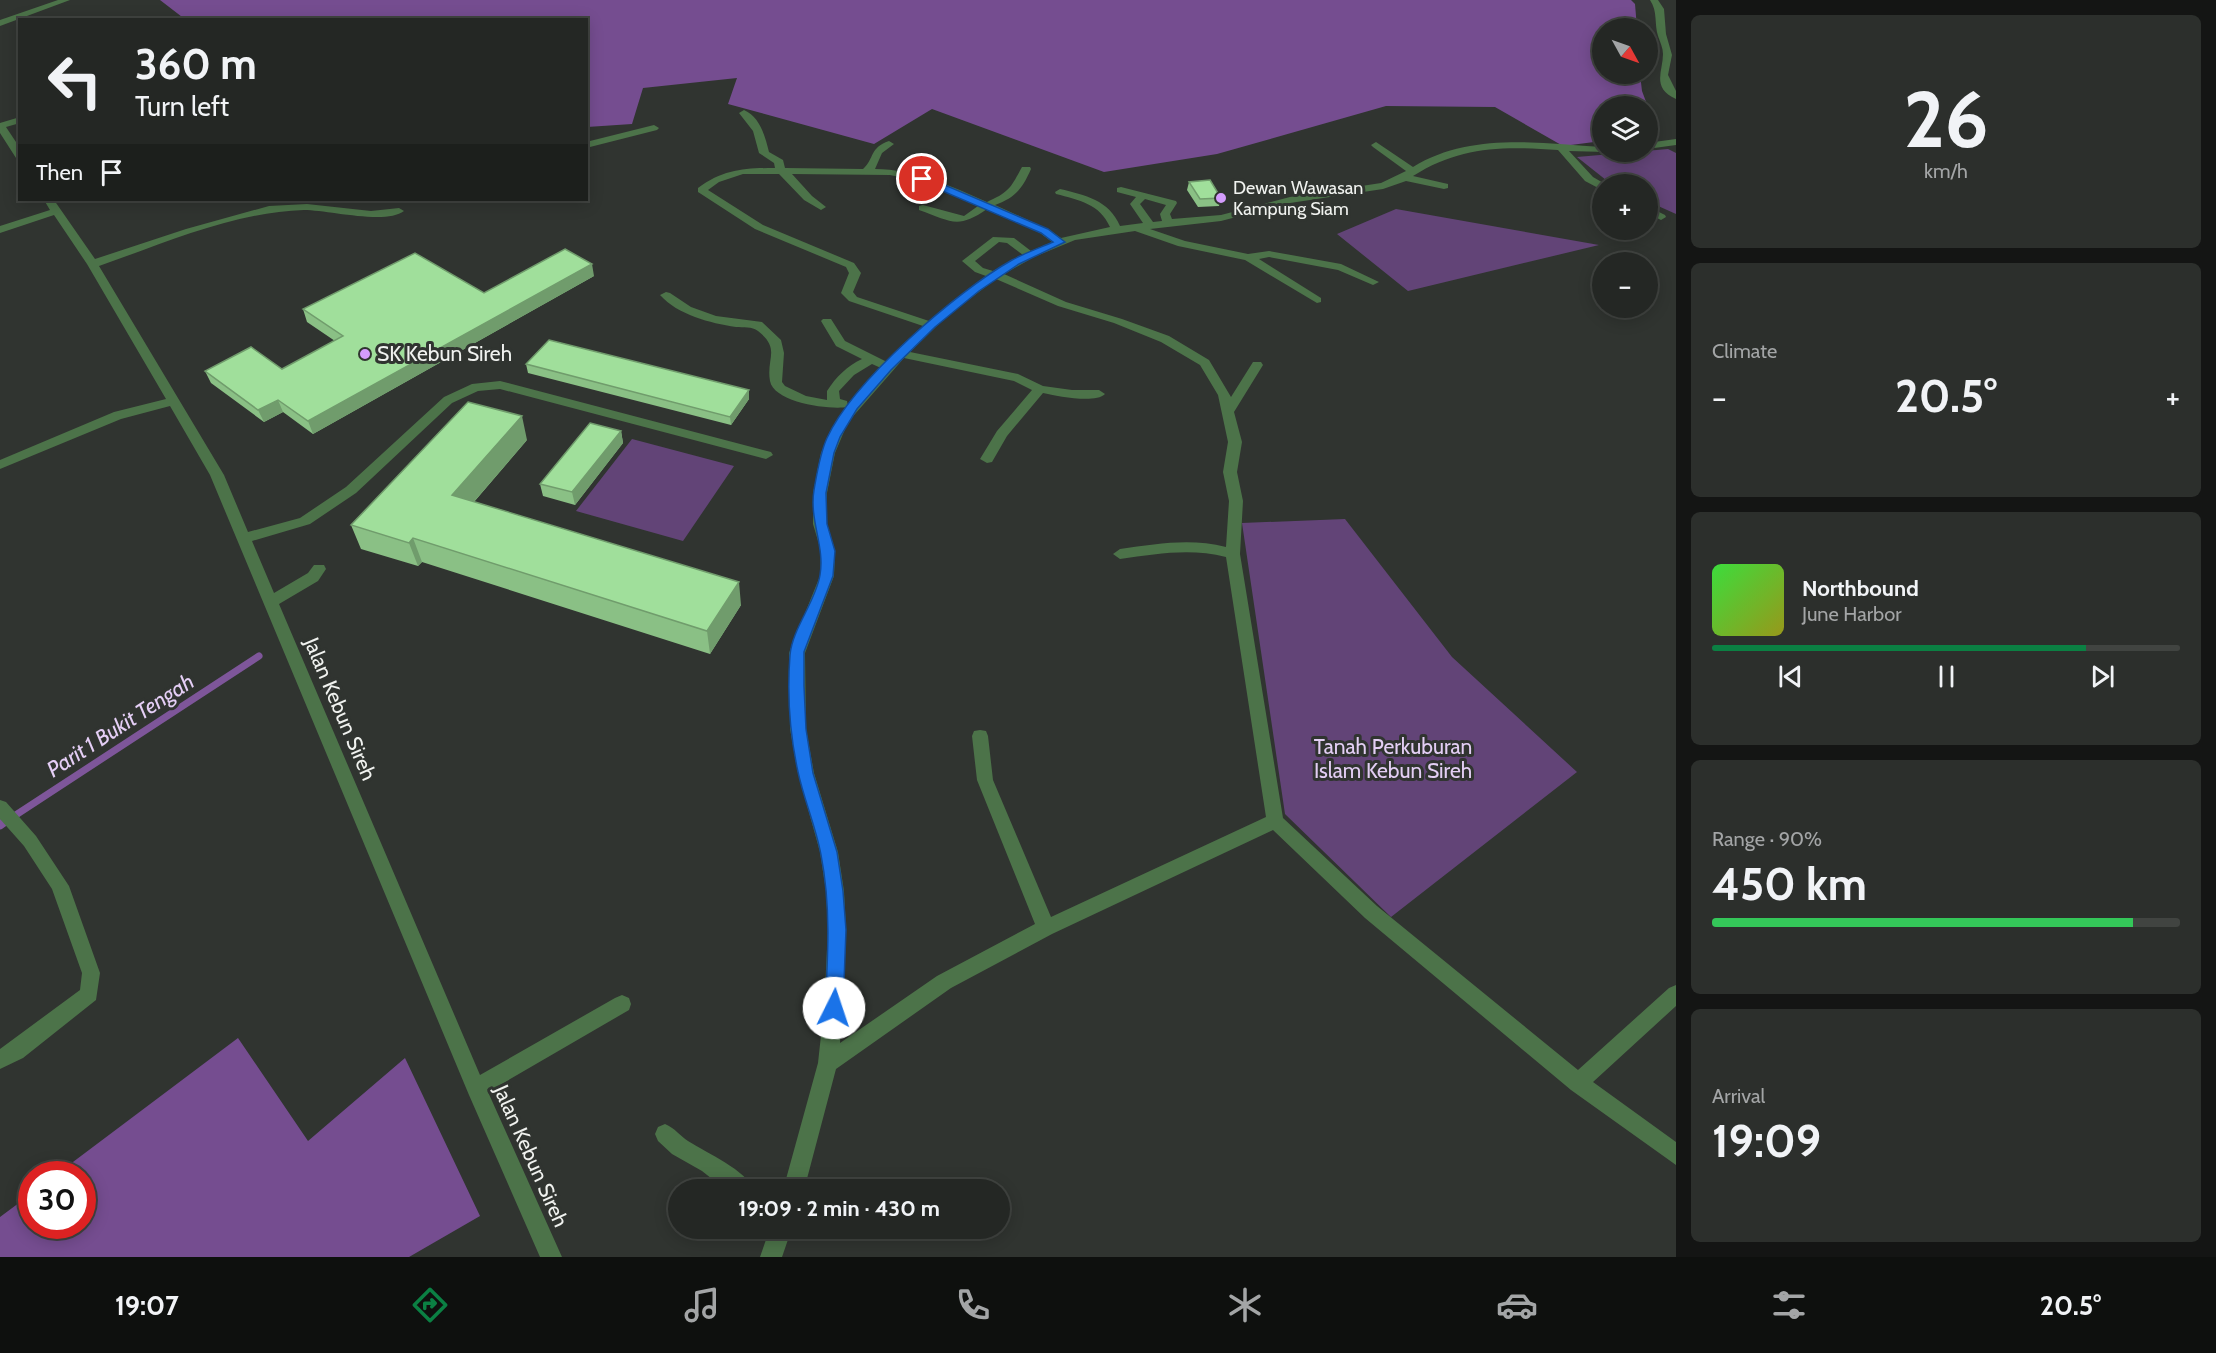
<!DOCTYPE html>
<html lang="en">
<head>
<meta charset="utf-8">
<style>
	body { margin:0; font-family:Cabin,sans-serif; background:#2c2f2c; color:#f1f3f6; height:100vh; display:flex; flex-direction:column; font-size:22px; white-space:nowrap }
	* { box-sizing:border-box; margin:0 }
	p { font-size:20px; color:#a3a5a6 }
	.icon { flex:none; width:33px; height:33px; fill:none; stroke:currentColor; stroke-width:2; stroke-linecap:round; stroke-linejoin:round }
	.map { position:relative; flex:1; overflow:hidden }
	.details { display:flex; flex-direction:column; gap:15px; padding:15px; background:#141514; width:540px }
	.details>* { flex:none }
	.banner { position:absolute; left:18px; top:18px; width:570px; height:183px; border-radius:0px; box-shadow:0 3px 15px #0003,0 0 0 2px #414441; background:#242724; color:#f1f3f6; overflow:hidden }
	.needle { width:39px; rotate:130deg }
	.buttons { position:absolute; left:1592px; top:18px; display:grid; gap:12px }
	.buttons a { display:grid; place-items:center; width:66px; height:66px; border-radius:50%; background:#242724; box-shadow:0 3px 15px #0003,0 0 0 2px #414441; font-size:30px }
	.speed { position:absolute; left:18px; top:1161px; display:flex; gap:12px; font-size:30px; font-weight:700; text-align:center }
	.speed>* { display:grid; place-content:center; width:78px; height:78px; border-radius:50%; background:#242724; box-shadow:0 3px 15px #0003,0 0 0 2px #414441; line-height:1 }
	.speed .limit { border:9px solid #d22; background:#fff; color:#111 }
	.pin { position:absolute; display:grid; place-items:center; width:51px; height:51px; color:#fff; margin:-26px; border:3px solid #fff; border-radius:50%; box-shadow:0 2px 6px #0007 }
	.me { position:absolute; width:66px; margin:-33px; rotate:4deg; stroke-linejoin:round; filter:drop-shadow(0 0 4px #0008) }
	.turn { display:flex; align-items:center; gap:21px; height:126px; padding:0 18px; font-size:27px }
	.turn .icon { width:78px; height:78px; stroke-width:2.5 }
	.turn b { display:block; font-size:42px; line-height:51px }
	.then { display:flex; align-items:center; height:57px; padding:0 18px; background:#0003; gap:12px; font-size:22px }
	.big { font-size:45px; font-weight:800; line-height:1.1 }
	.details .widget { flex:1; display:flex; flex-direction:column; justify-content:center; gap:9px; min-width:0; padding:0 21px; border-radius:9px; background:#2c2f2c }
	.details .dial { align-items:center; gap:0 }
	.dial b { font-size:78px; line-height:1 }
	.song { display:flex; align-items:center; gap:18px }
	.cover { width:72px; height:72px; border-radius:9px; background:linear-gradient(135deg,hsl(120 70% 55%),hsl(60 70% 35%)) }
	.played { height:6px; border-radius:3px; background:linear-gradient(90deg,#0b8043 80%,#414441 80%) }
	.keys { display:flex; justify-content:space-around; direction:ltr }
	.heat { display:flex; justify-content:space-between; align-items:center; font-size:33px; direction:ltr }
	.charge { height:9px; border-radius:4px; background:linear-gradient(90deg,#34c759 90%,#414441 0) }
	.trip { position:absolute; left:668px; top:1179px; width:342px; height:60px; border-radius:30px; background:#242724; box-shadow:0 3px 15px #0003,0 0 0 2px #414441; font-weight:800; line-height:60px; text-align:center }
	.tabs { display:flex; height:96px; justify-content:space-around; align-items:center; background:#0e100e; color:#a3a5a6 }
	.tabs .icon { width:42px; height:42px }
	.tabs .current { color:#0b8043 }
	.tabs b { font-size:27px; color:#f1f3f6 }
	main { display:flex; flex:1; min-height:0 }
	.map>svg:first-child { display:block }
	.green { fill:#624477 }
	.forest { fill:#754d90 }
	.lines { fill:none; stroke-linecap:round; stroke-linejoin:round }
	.stream-far1 { stroke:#7e569a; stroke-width:7 }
	.stream { stroke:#7e569a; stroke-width:9 }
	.minor { fill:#4c7349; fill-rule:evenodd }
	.wall { fill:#8ac085 }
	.shaded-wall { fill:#709c6c }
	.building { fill:#a0df9b; stroke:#709c6c; stroke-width:1.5 }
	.route { fill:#1a73e8; stroke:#114b97; stroke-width:1.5 }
	.poi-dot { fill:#d49cfc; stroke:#303430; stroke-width:2 }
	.labels { text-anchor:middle; stroke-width:6; stroke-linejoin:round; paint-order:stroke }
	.far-poi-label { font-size:18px; fill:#f0f2ef; stroke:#303430; text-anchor:start }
	.poi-label { font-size:21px; fill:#f0f2ef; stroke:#303430; text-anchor:start }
	.street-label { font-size:21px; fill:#f0f2ef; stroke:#303430 }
	.park-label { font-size:21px; fill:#e3cef4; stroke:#303430 }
	.water-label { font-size:22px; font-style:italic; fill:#e5cff6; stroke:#303430 }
</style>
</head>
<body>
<main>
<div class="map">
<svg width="1676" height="1257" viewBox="0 0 1676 1257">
	<rect width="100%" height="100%" fill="#303430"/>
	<path class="green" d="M1668,149L1676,153V214L1647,201V184H1611L1577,157Z
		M1396,209L1599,245L1408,291L1337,234Z
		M632,439L734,466L683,541L576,511Z
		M1345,519L1452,657L1577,772L1391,917L1285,814L1242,523Z"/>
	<path class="forest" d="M160,0H1631L1635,4L1637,28H1602V74H1640L1642,91L1658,134L1647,135V106H1602V141L1563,146L1495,107L1386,106L1217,154L1104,172L932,109L874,144L728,104L737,78L643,88L632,124L587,127L586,20H186Z
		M238,1038L308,1141L405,1058L480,1216L409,1257H0V1217L31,1194L32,1226H82V1174H57Z"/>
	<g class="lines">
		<path class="stream-far1" d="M2,824L259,656"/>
		<path class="stream" d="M0,825L4,822"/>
		<path class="minor" d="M58,0H70L0,26V20Z
			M1650,0H1658L1664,9L1666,34L1672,55L1668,75L1676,91V99C1651,88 1663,71 1663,54C1663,48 1660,42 1658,36C1654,23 1658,12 1650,0Z
			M744,110C760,117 765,136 769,152L783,160L785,168L863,169C875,158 869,148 889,141L894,144L882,153L875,169C914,169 951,186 987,202C1010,192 1011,187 1022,167H1030L1031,169C1022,189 1016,197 995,205L1048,229L1061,238L1110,227C1100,204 1079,200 1056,194L1055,192L1060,189C1085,195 1109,200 1120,226L1143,223L1130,204L1136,197L1117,192V188L1121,187L1176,201L1177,203L1170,214L1172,219L1221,215L1290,197L1381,183L1406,171L1373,147L1371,145L1376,142L1413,167C1469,132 1540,143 1602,147V152H1606L1569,151L1593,177L1605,184H1602V190L1585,181L1558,150C1503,146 1460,146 1413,176L1448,184V188L1444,189L1406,181L1383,189L1290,203L1221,221L1150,229L1185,241L1248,254L1269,251L1341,264L1379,282L1373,285L1338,270L1269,257L1259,259L1321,298V302L1317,303L1245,260L1178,246L1135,231L1075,240L1034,257L1004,274L1066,302L1122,319L1169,336L1209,360L1231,397L1253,362H1261L1263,365L1234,412L1242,442L1237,472L1243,501L1240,554L1283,818L1377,906L1578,1070L1669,988L1676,985V1006L1593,1082L1676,1142V1165L1571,1090L1365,918L1273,830L1052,934L951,988L836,1069L804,1190H783L818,1063L824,1008L828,930L826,891L820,852L798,773L790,729L789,653L820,576L821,551L813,524V493L821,453L836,421L847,407C831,410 774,403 770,381C766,358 781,349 758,331C752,326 743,328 736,327C710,323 678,315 660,295L666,292L670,293L691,307L716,316L762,322L781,340L784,353L782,382L785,386L806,396L827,400V391C836,377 847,366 862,359L836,346L821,321L823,319H831L845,341L887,362L923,326L849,301L841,293L849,273L846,267L755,229L698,192V188C724,169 745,168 775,168L774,163L759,153L753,131L739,113ZM743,174H779L804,200L821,210L826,207L812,196L792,174L890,175L919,181L978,206L964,216L923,205L919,206V210C951,221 957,230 987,209L1040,233L1052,242L1031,251L1014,238L993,237L962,261L975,272L986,276L929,321L857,297L853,292L861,273L854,263L763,225L708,190L719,182ZM1145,199L1166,205L1160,214L1162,221L1153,222L1140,204ZM999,242L1007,243L1023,255L993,271L983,268L975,261ZM996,279L1058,306L1114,323L1161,342L1200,365L1218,395L1228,442L1223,472L1229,501L1226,547C1190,538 1157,544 1120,549L1113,554L1120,559C1157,554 1190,548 1226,557L1266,817L1051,917L993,780L988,736L986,731L980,730L974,731L972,736L977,780L1035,924L937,976L840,1043L846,930L844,891L838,852L814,773L806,729L805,653L834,576L835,551L827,524V493L835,453L848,422L904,358L1014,381L1032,390L997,431L980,459L987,463L992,462L1007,436L1043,393C1057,396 1095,404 1105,394L1099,390H1072L1043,386L1018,374L910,352L947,316ZM872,364L881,368L848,406L847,401L840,399L839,391L854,375Z
			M20,117V123L6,127L20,148V159L16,158L0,133V123Z
			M654,125L659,128L657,130L586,148V142Z
			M1676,139V145L1647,149V143Z
			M44,200H54L95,259L186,229L269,206L307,204L371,211L399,208L404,211C386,225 328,210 304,210C234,212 165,243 99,266L224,475L248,532L300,518L346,487L444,397L472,384L500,381L771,452L773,455L766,459L500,389L478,391L452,403L356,493L310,524L252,541L274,593L308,573L314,565H324L326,569L318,581L279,604L480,1075L615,998L622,995L629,998L631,1004L629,1010L488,1092L562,1257H540L469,1095L210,475L170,406L121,419L0,469V460L114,412L166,399L87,264L54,215L0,233V226L50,210Z
			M1647,206L1665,215L1666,217L1661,220L1647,213Z
			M0,800L6,802L36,836L69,886L100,973L96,1000L23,1058L0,1069V1049L80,990L82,973L52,889L24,846L0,819Z
			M665,1124C675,1128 680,1136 688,1141C707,1153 746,1170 754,1190H726L702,1171L672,1154L658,1141L655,1134L658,1127Z
			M770,1228H792L782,1257H760Z"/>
	</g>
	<path class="wall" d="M1189,182L1221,198L1219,206L1198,207L1187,190Z
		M594,276L313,434L283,412L264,422L211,383L205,371L282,369L335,341L307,322L303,309L484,293Z
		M526,364L749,390V399L731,425L528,373Z
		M621,431L623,443L575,505L543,496L540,484Z
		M527,440L474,502L741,605L710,654L422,562L418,566L361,549L351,525Z"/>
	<path class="shaded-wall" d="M592,264L594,276L313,434L308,421Z
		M749,390V399L731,425L730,417Z
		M278,400L283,412L264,422L258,410Z
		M522,416L527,440L459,519L452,495Z
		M621,431L623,443L575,505L572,492Z
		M413,538L422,562L418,566L409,543Z
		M739,582L741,605L710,654L707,631Z"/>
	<path class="building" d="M1210,180L1221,198L1200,199L1189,182Z
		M565,249L592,264L308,421L278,400L258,410L205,371L251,347L282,369L343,336L303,309L415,253L484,293Z
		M549,340L749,390L730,417L526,364Z
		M468,402L522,416L452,495L739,582L707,631L413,538L409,543L351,525Z
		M590,423L621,431L572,492L540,484Z"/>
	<path class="route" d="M919,177H926L1048,229L1065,242L1019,264L979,291L935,327L891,370L857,409L840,437L834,453L826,493L827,524L835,551L833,576L804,652V686L806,729L813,773L837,852L843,891L846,930L843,1008L840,1014L834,1016L828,1014L825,1008C828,956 831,906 821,855C816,827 804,800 798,772C790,735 787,693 790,655C792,629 816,601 820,575C825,546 809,520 814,490C817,473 820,453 827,438C853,381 957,291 1012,260C1025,253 1039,248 1053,242L1041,233L919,181Z"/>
	<g class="poi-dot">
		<circle cx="1221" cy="198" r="6"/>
		<circle cx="365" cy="354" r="6"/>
	</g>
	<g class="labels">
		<g class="far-poi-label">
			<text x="1233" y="194">Dewan Wawasan<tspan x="1233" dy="21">Kampung Siam</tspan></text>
		</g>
		<g class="poi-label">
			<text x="377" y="361">SK Kebun Sireh</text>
		</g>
		<g class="street-label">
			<text transform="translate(340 709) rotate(67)" y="7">Jalan Kebun Sireh</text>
			<text transform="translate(531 1156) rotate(66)" y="7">Jalan Kebun Sireh</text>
		</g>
		<g class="park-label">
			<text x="1393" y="754">Tanah Perkuburan<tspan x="1393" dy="24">Islam Kebun Sireh</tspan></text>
		</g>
		<g class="water-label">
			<text transform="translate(120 725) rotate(-33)" y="8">Parit 1 Bukit Tengah</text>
		</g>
	</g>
</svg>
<div class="buttons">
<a><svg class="needle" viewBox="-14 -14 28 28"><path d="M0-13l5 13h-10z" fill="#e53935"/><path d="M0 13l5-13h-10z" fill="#a3a5a6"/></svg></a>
<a><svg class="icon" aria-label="layers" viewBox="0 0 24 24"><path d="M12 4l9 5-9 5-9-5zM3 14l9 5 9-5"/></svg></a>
<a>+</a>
<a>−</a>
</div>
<div class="speed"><div class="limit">30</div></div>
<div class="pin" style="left:922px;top:179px;background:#d93025"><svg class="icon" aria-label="arrive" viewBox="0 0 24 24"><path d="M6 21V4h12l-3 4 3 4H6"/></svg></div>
<svg class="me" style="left:834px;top:1008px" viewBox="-20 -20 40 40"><circle r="19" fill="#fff"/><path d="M0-13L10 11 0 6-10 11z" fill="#1a73e8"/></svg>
<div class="trip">19:09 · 2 min · 430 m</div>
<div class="banner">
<div class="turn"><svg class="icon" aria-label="left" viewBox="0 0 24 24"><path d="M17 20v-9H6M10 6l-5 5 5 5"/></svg><div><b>360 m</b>Turn left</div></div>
<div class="then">Then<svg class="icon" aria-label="arrive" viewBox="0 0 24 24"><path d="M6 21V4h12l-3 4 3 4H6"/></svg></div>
</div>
</div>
<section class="details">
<div class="widget dial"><b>26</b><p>km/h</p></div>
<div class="widget"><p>Climate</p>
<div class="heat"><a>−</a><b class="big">20.5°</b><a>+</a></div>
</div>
<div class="widget">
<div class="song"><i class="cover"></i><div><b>Northbound</b><p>June Harbor</p></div></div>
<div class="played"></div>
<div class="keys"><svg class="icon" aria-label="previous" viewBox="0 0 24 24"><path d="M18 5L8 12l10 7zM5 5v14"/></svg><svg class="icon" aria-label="pause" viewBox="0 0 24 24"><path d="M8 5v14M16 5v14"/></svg><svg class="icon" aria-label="next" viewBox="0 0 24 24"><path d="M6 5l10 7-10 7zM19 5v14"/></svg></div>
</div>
<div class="widget"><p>Range · 90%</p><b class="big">450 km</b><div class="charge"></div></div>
<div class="widget"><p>Arrival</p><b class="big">19:09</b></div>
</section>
</main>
<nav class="tabs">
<b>19:07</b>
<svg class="icon current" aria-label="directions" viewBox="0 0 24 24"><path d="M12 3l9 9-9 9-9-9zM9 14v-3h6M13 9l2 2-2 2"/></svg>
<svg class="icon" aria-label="music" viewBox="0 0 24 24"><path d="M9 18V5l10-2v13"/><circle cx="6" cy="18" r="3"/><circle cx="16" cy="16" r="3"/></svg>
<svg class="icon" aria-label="phone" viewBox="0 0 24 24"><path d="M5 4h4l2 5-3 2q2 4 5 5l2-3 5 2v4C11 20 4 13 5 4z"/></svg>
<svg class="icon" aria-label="climate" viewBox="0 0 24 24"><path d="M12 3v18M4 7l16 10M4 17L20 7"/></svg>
<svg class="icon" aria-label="car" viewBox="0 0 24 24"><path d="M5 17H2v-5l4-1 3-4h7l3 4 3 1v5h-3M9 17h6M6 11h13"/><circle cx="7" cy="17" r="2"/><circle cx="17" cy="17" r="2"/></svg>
<svg class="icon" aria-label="filters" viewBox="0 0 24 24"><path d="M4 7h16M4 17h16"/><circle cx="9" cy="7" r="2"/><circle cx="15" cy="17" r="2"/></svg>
<b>20.5°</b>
</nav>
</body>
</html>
